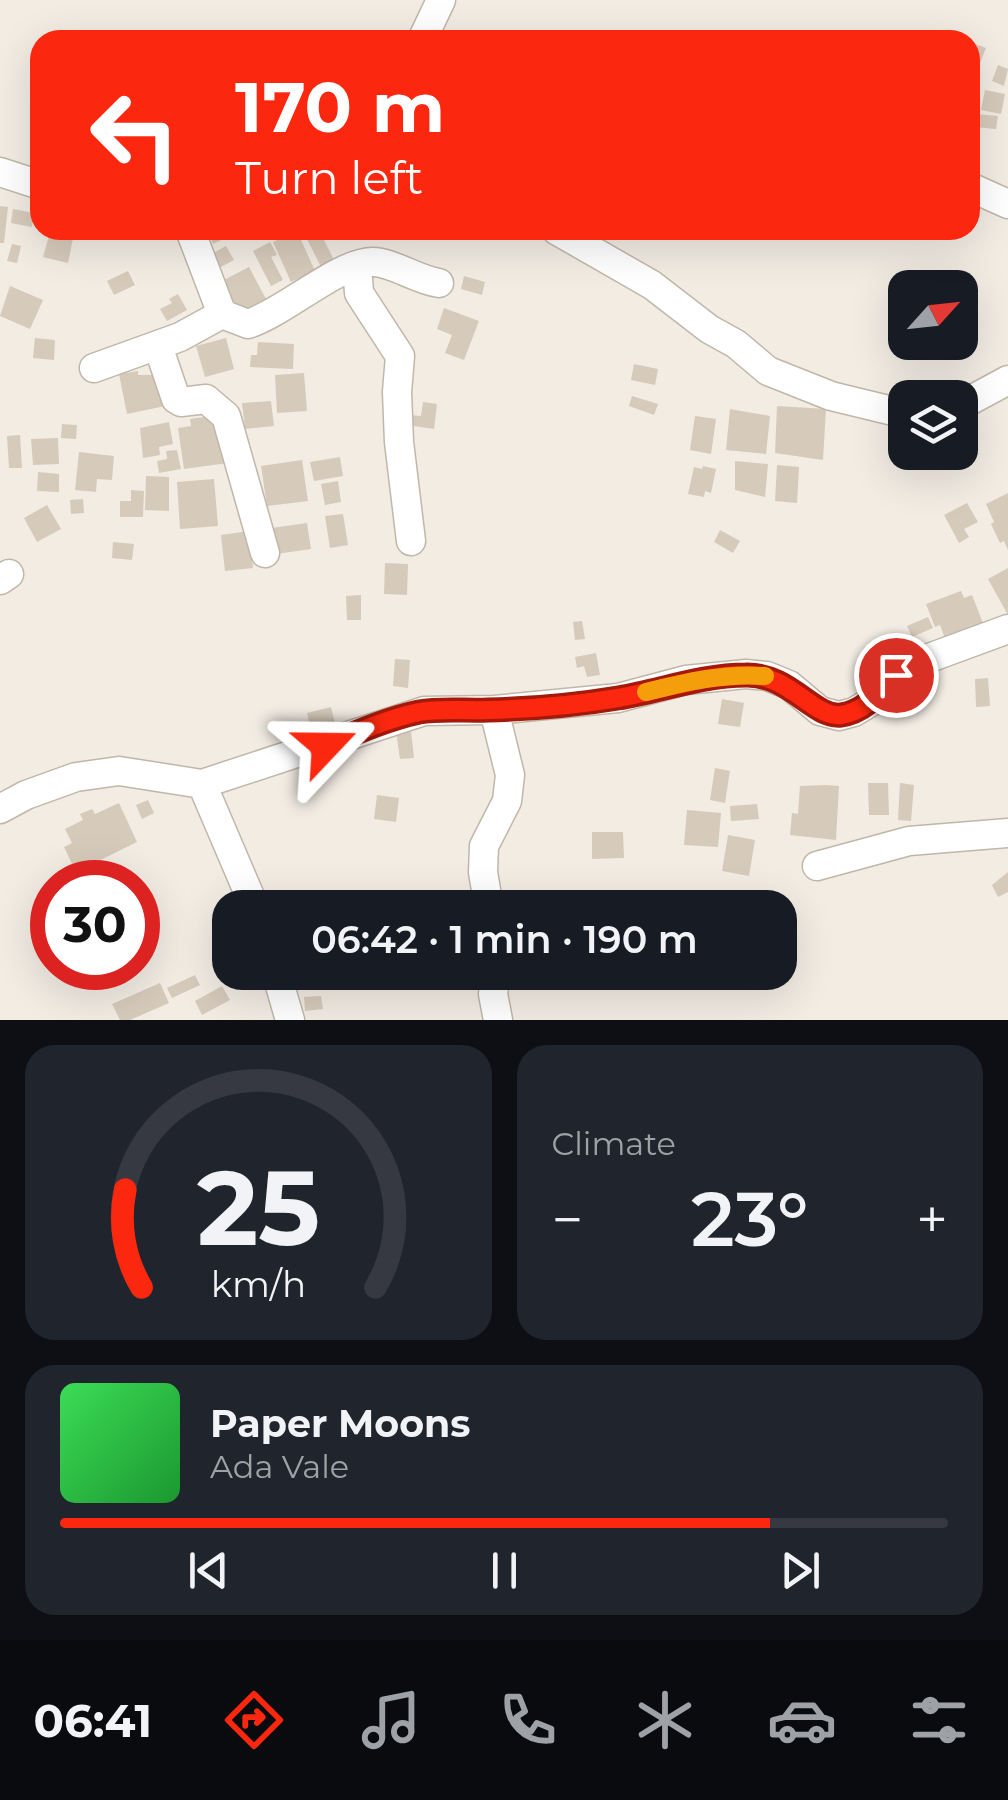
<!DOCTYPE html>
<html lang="en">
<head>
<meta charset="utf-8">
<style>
	body { margin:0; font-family:Montserrat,sans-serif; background:#20242c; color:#f1f3f6; height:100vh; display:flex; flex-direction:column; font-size:38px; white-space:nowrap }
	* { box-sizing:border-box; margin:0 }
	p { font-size:32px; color:#9ea1a6 }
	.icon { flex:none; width:55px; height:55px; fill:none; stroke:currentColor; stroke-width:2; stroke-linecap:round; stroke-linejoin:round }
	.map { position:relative; height:1020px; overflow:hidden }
	.side { display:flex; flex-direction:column; gap:25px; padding:25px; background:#0d0f14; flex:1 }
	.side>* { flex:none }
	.top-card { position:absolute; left:30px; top:30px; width:950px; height:210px; border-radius:30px; box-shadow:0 10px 40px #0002; background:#fc270f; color:#fff; overflow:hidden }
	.needle { width:65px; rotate:63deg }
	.buttons { position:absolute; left:888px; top:270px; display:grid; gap:20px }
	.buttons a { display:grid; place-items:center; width:90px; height:90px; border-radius:20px; background:#171b24; box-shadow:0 10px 40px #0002; font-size:50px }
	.speed { position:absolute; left:30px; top:860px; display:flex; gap:20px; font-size:50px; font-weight:700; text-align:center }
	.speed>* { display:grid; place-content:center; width:130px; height:130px; border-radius:50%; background:#171b24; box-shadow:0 10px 40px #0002; line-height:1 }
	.speed .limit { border:15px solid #d22; background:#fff; color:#111 }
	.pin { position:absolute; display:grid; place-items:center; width:85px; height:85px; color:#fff; margin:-42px; border:5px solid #fff; border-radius:50%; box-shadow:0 2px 10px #0007 }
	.me { position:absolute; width:110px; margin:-55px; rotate:67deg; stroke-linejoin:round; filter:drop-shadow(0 0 8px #0008) }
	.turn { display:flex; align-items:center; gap:35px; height:210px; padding:0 40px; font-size:45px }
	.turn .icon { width:130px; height:130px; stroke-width:2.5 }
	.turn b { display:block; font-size:70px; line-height:85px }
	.big { font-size:75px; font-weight:600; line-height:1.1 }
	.side .widget { flex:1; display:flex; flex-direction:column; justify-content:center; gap:15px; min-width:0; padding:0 35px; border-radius:30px; background:#20242c }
	.side .dial { align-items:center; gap:0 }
	.dial svg { height:260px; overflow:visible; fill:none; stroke:#363941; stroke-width:7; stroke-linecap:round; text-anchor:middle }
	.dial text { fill:#f1f3f6; stroke:none }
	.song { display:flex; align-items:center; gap:30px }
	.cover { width:120px; height:120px; border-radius:15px; background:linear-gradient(135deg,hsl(130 70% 55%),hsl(130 70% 35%)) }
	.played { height:10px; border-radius:5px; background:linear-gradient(90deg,#fc270f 80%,#363941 80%) }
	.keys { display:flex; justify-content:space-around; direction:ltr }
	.heat { display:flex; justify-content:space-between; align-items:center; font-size:55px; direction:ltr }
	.side .tiles { flex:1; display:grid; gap:25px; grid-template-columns:1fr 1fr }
	.widget:last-child { grid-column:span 2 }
	.trip { position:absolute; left:212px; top:890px; width:585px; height:100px; border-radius:30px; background:#171b24; box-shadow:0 10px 40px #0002; font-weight:600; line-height:100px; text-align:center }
	.menu { display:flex; height:160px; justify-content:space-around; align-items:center; background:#090b0e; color:#9ea1a6 }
	.menu .icon { width:70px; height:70px }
	.menu .selected { color:#fc270f }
	.menu b { font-size:45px; color:#f1f3f6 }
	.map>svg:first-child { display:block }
	.building { fill:#d6cabb }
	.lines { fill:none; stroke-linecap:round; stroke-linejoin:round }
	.minor-casing { stroke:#c0b7a9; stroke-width:31 }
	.minor { stroke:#fff; stroke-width:28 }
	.route-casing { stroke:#a4190a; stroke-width:25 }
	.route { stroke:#fc270f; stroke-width:18 }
	.slow { stroke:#f59e0b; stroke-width:18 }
</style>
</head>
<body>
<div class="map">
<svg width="1008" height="1020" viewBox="0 0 1008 1020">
	<rect width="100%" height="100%" fill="#f2ece3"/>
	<path class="building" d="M970,42L986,48L970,88Z
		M998,65L1008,69L1004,86L992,81Z
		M985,90L1005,94L1001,114L981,110Z
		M975,114L998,116L996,129L974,127Z
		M0,206L8,207L4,243H0Z
		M13,209L34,213L32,227L11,223Z
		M199,230H242L213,244L211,239L204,242Z
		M319,230L339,270L326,277L305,235Z
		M297,231L315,271L291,282L273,242Z
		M61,235L73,238L68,263L43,257L49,236L60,238Z
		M270,242L277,255L271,257L283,280L271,286L253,251Z
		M12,244L21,246L17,263L7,261Z
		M226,246L234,260L213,271L206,257Z
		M249,267L266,299L235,315L222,281Z
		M128,271L135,285L114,295L107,281Z
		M464,276L485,282L482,295L461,289Z
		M10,286L43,300L30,329L0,316Z
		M178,294L187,310L167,321L160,309L172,303L169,299Z
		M444,308L479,321L464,360L445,353L452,335L437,329Z
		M35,338L55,340L54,360L33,358Z
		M226,338L234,369L205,377L196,346Z
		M258,342L294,344L293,369L250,367L251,355H257Z
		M634,364L658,369L655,385L631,380Z
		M138,371V375H158L165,406L127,414L119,374Z
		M304,373L307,411L277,413L275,375Z
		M632,396L658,404L654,415L629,406Z
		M271,401L274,426L245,429L242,403Z
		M423,402L437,404L434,429L407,425L409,415L421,416Z
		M777,406L826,409L823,460L775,453Z
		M730,409L770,416L766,454L726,450Z
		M211,416L213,424L222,423L228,463L184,469L178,428L191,426L190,419Z
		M695,416L716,419L711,454L690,450Z
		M169,422L173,444L159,447L160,455L143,458L140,428Z
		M62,424L77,425L76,439L61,438Z
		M20,435L22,468H9L7,436Z
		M58,438L59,464L33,465L31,439Z
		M177,450L181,469L159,473L157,461L167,459L166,451Z
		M79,452L114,456L112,480L97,479L96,492L75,490Z
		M340,457L343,476L314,481L310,462Z
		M302,460L308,501L267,506L261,466Z
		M735,461L768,464L765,497L735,490Z
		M777,465L799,467L797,503L775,501Z
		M703,466L716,469L711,493L705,491L704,497L688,494L694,467L702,469Z
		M38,472L59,474V492L37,491Z
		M146,476L169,477V511L145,510Z
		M214,479L218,526L180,529L177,482Z
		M338,481L341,502L325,505L321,484Z
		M131,490L144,491L143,517H120V501H131Z
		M1008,493V550L1004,541L1000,543L991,524L994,522L986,504Z
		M83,499L84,513L71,514L70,500Z
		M967,503L978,522L964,529L969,537L959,543L944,515Z
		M47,505L61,529L37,542L24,518Z
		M343,514L348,545L330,548L325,516Z
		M307,523L311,549L276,554L272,528Z
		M720,530L740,541L733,553L714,542Z
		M249,531L253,568L225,571L221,535Z
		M113,542L134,544L132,560L112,558Z
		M385,563L408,564L407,595L384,594Z
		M1008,568V615L988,579Z
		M961,591L964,598L972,595L984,626L946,641L940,625L935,627L926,604Z
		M361,595V620H347L346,596Z
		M928,617L933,628L912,637L907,626Z
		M582,621L585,639L575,640L573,622Z
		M596,653L600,675L587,677L584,666L577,668L575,657Z
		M395,659L410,660L408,688L393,686Z
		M988,678L990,706L976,707L975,679Z
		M722,699L744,703L740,727L718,724Z
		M331,707L336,728L312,734L307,713Z
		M410,722L414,758L400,759L395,724Z
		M715,768L730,771L725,803L710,800Z
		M868,783H888L889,815H869Z
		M900,783L914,785L911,821L898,820Z
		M826,785L839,786L836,840L790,835L792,813L798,814L800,786Z
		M377,795L399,798L396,822L374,819Z
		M148,800L154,813L142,819L136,805Z
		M119,803L137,842L76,872L64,847L72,843L65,829L83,820L80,814L92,809L95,814Z
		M757,804L759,819L731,821L730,806Z
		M687,810L721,813L718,847L684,845Z
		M592,832H623L624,858L592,859Z
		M728,835L755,840L749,876L722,871Z
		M1008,872V892L998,897L992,885Z
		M195,975L200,985L172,998L167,988Z
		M160,983L169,1003L130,1020H120L112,1004Z
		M222,986L230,1000L202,1015L195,1001Z
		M321,996L323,1009L305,1011L304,997Z"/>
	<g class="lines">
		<g class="minor-casing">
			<path id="minor" d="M422,40L441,0
				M0,172L40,185
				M970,187L1008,204
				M190,230L222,314L248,324C285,312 339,262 373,262C392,262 417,280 439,283
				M556,230L652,285L709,329L736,344L768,371L831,396L905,414
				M357,265L359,293L400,356L397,392L399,442L411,541
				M158,346L176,399L181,402L206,399L226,416L265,553
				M94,368L180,337L222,314
				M960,406L1008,380
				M0,580L9,574
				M202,784L255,908
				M0,809L26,795L76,777L119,771L202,784L424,711L494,710L618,698L686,680L746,674L767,676L789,685L820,711L839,716L854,712L874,700L896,675L921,661L1008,629
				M817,866L909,841L1008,833
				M489,908L483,872L484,846L507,801L510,775L494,710
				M276,972L290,1020
				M496,972L493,994L498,1020"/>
		</g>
		<use href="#minor" class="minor"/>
	</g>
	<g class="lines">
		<g class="route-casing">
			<path id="route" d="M326,746C356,732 387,719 419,712C441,708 466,711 488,710C531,709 576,705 618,698C661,691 701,675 746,675C790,674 813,718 841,715C865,712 881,691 896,675"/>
		</g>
		<use href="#route" class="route"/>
		<path class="slow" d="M646,692C686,682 724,673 765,676"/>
	</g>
</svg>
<div class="buttons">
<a><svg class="needle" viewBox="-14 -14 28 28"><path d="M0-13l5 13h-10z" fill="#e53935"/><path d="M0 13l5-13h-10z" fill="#9ea1a6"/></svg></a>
<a><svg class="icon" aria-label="layers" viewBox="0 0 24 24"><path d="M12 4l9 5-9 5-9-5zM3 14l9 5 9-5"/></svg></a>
</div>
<div class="speed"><div class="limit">30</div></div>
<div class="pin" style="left:896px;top:675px;background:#d93025"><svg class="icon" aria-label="arrive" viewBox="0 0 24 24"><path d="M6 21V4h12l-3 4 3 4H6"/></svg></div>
<svg class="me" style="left:326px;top:746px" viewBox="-20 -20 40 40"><path d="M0-17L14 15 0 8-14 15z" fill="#fc270f" stroke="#fff" stroke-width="4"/></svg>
<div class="trip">06:42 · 1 min · 190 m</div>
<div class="top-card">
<div class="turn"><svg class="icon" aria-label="left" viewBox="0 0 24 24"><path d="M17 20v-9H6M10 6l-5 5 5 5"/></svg><div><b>170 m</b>Turn left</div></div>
</div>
</div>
<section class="side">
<div class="tiles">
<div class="widget dial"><svg viewBox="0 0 100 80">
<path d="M14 69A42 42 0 1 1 86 69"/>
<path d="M14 69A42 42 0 0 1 9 39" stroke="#fc270f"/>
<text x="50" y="56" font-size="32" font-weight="700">25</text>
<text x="50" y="72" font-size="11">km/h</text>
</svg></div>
<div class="widget"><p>Climate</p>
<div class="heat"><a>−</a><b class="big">23°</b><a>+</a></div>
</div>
<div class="widget">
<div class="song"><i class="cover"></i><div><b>Paper Moons</b><p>Ada Vale</p></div></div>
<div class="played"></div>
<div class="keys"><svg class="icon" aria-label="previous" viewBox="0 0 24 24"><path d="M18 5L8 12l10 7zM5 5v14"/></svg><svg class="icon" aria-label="pause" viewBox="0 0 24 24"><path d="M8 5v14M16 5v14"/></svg><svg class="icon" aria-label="next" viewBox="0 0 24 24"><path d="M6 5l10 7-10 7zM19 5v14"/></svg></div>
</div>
</div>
</section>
<nav class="menu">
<b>06:41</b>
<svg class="icon selected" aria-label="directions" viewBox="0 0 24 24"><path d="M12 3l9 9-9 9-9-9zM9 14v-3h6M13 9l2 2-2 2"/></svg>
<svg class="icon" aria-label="music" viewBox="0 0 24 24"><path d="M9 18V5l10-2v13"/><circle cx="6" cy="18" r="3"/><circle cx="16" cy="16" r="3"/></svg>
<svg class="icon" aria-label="phone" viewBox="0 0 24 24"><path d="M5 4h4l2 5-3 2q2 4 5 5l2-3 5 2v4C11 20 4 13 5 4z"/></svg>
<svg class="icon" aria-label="climate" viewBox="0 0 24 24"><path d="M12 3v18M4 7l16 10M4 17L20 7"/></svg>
<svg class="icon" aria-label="car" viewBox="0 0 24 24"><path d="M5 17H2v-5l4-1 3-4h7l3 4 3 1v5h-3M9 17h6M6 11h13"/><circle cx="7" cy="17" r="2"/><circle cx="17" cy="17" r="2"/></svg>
<svg class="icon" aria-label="filters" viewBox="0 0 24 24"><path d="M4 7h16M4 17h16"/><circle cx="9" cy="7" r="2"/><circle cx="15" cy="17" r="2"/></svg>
</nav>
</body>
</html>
